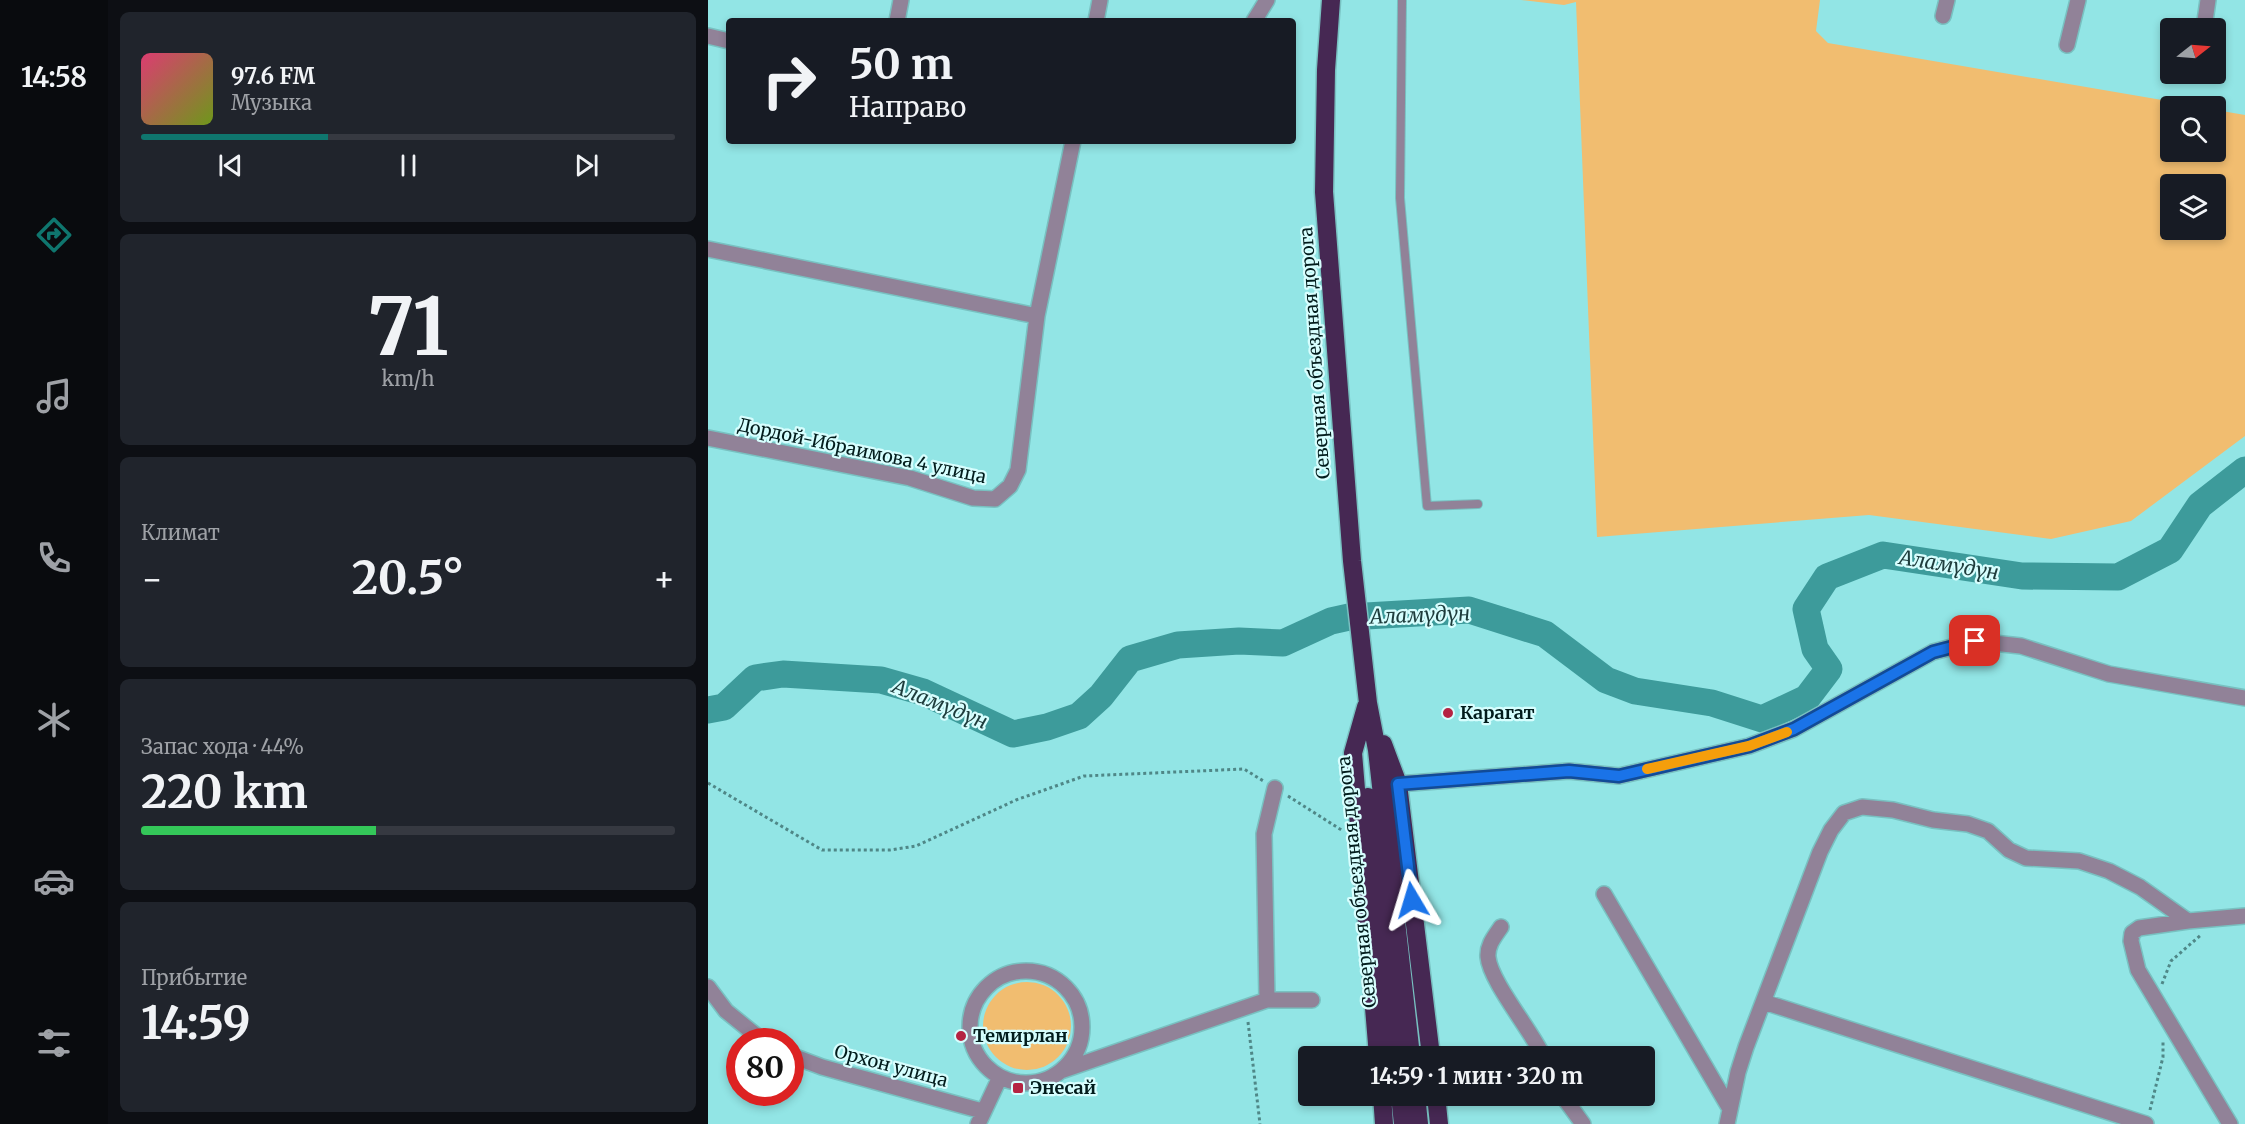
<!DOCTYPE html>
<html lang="ru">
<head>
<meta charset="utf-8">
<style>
	body { margin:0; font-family:Merriweather,serif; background:#20242c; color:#f1f3f6; height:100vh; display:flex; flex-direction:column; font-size:22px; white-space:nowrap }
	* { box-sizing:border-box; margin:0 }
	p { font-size:20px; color:#9ea1a6 }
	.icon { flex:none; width:33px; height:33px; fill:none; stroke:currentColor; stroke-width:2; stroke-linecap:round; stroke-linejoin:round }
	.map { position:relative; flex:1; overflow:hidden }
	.panel { display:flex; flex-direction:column; gap:12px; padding:12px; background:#0d0f14; width:600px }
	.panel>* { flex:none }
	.top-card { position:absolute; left:18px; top:18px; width:570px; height:126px; border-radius:6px; box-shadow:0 3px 9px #0003; background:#171b24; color:#f1f3f6; overflow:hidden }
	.needle { width:39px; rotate:73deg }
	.tools { position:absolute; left:1452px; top:18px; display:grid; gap:12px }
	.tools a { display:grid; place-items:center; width:66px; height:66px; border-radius:6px; background:#171b24; box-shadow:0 3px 9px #0003; font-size:30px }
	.speed { position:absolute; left:18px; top:1028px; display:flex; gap:12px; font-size:30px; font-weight:700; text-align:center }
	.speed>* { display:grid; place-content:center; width:78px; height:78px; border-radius:50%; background:#171b24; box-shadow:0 3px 9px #0003; line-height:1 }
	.speed .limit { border:9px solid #d22; background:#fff; color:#111 }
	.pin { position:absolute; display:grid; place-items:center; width:51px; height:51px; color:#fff; margin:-26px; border-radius:12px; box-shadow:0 3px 9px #0006 }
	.me { position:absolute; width:66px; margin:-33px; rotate:353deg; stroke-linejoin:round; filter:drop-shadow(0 0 4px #0008) }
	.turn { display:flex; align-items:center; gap:21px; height:126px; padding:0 24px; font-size:27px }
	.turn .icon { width:78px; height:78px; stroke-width:2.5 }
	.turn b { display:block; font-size:42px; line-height:51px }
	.big { font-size:45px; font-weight:700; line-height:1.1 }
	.panel .tile { flex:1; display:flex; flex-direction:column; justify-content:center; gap:9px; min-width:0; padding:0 21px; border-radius:9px; background:#20242c }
	.panel .dial { align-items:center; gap:0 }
	.dial b { font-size:78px; line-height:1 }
	.song { display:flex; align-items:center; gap:18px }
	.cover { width:72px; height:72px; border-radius:9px; background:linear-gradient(135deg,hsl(340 70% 55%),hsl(80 70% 35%)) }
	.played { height:6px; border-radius:3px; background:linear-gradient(90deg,#0f766e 35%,#363941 35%) }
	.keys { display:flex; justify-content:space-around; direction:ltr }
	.heat { display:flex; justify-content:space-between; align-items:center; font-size:33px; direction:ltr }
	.charge { height:9px; border-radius:4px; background:linear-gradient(90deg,#34c759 44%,#363941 0) }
	.trip { position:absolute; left:590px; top:1046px; width:357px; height:60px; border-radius:6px; background:#171b24; box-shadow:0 3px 9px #0003; font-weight:700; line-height:60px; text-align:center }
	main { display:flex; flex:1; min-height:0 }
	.tabs { display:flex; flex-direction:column; width:108px; justify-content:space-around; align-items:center; background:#090b0e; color:#9ea1a6 }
	.tabs .icon { width:42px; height:42px }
	.tabs .active { color:#0f766e }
	.tabs b { font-size:27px; color:#f1f3f6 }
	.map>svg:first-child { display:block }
	.green { fill:#f1bd70; fill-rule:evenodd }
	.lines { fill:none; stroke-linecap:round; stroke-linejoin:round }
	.river { stroke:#3d9b9b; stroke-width:27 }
	.lane-casing { stroke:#78c1c1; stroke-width:10 }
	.street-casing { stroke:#78c1c1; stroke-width:18 }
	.highway-casing { stroke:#78c1c1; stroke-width:21 }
	.path { stroke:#4f8787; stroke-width:3; stroke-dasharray:3 3; stroke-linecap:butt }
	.lane { stroke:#918298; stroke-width:8 }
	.street { stroke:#918298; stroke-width:15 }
	.highway { stroke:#462853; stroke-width:18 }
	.route-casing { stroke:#114b97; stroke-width:15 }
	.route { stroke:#1a73e8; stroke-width:10 }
	.slow { stroke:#f59e0b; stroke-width:10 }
	.poi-dot { fill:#b52342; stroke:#d7fefe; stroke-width:2 }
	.labels { text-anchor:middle; stroke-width:4.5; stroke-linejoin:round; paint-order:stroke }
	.street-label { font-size:18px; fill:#021c1c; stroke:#d7fefe }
	.poi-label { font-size:18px; font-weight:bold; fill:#021c1c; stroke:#d7fefe; text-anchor:start }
	.water-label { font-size:20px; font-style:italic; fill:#1e3c3c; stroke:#d7fefe }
</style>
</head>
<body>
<main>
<nav class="tabs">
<b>14:58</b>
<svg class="icon active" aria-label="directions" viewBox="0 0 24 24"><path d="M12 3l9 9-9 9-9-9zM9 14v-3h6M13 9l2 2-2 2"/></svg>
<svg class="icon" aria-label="music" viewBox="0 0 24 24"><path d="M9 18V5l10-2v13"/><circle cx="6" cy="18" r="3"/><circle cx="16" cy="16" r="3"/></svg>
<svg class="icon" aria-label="phone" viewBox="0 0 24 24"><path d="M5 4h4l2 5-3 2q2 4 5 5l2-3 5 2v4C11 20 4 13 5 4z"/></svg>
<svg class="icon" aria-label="climate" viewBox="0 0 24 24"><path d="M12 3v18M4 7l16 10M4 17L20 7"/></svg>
<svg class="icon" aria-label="car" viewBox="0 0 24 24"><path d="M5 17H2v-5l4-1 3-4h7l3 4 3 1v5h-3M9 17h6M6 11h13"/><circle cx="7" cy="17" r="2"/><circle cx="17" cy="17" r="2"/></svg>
<svg class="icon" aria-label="filters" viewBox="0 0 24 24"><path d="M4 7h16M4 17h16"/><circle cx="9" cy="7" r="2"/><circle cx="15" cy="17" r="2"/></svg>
</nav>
<section class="panel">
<div class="tile">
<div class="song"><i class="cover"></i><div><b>97.6 FM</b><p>Музыка</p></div></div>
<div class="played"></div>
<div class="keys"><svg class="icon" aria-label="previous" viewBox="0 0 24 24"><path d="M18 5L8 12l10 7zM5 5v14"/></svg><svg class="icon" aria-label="pause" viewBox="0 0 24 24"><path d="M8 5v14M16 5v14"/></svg><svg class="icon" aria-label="next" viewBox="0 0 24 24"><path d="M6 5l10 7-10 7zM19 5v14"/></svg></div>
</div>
<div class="tile dial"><b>71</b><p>km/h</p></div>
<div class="tile"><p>Климат</p>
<div class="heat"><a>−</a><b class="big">20.5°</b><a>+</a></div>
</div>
<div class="tile"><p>Запас хода · 44%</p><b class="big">220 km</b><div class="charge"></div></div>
<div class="tile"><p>Прибытие</p><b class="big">14:59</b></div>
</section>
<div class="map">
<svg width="1537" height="1124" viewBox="0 0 1537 1124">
	<rect width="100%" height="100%" fill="#92e5e5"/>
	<path class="green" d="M813,0H1112L1108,31L1120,43L1489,106H1462V152H1508V110L1537,115V436L1423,521L1343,539L1161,515L889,537L868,2L856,5ZM1462,184H1508V230H1462Z
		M275 1026a44 44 0 1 1 88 0a44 44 0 1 1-88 0Z"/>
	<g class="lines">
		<path class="river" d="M0,710L16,707L47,678L75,674L173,680L215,692L305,734L339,727L371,716L393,696L422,659L470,645L531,641L575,643L623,621L641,617L761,610L837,634L898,680L927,691L1004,703L1054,719L1099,698L1121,669L1107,649L1098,609L1119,577L1175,555L1314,576L1410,577L1462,550L1492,505L1537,470"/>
		<g class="lane-casing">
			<path id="lane" d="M694,0L692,198L719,506L770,504"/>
		</g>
		<g class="street-casing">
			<path id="street" d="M1235,16L1239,0
				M189,21L193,0
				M388,21L392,0
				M546,21L559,0
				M1496,28L1500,0
				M0,36L21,41
				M1359,45L1370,0
				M0,249L329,316
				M0,438L202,478L265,498L287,499L302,486L310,470L329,316L365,141
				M690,784L861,771L911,776L1041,746L1086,729L1225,652L1267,641L1313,646L1401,674L1537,698
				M896,894L1022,1109
				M1480,921L1431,928L1424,933L1423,941L1430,970L1522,1124
				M793,927C787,936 779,945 780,957C782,981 823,1030 835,1056
				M262 1027a56 56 0 1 1 112 0a56 56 0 1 1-112 0Z
				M0,987L18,1011L55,1041
				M559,1000L556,834L567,788
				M1056,1002L1438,1124
				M82,1055L114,1067L274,1111
				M353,1071L559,1000H604
				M854,1095L875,1124
				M270,1124L292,1077
				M1019,1124L1030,1072L1038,1047L1112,852L1123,830L1136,813L1154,807L1185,810L1225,820L1260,824L1280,831L1301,850L1318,858L1371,861L1401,871L1432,887L1480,921L1537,916"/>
		</g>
		<g class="highway-casing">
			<path id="highway" d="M623,0L618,70L616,192L644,561L660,703L669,750L703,1056
				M658,707L645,753L670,1056
				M675,744L690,784L723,1056
				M660,797L688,1056
				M674,1095L676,1124
				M692,1095L695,1124
				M708,1095L711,1124
				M728,1095L731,1124"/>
		</g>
		<path class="path" d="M0,783L114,850H182L208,846L308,800L376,776L536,769L557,782
			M580,796L635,831
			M1454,984L1463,961L1494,934
			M540,1022L552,1124
			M1442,1110L1455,1057V1040"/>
		<use href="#lane" class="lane"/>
		<use href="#street" class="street"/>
		<use href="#highway" class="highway"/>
	</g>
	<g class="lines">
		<g class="route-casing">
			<path id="route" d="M704,900L690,784L861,771L911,776L1041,746L1086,729L1225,652L1267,641"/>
		</g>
		<use href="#route" class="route"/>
		<path class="slow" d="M939,769L1041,746L1079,732"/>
	</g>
	<g class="poi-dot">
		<circle cx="740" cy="713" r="6"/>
		<circle cx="253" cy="1036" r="6"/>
		<rect x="304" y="1082" width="12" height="12" rx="3"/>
	</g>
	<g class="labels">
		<g class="street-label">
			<text transform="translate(607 353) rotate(-94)" y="6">Северная объездная дорога</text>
			<text transform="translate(154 451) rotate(12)" y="6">Дордой-Ибраимова 4 улица</text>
			<text transform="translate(649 882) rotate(-96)" y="6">Северная объездная дорога</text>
			<text transform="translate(183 1066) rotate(15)" y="6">Орхон улица</text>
		</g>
		<g class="poi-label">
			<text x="752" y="719">Карагат</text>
			<text x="265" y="1042">Темирлан</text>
			<text x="322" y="1094">Энесай</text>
		</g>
		<g class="water-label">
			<text transform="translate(1241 565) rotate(9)" y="7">Аламүдүн</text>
			<text transform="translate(712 615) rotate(-2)" y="7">Аламүдүн</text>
			<text transform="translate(232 704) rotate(22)" y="7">Аламүдүн</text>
		</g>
	</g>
</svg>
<div class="tools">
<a><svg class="needle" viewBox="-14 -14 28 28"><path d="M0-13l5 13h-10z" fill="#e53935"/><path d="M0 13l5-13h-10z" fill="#9ea1a6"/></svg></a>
<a><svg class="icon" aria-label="search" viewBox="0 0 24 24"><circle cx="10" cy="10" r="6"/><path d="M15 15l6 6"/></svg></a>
<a><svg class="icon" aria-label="layers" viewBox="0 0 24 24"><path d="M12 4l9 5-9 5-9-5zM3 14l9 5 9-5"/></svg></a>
</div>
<div class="speed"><div class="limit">80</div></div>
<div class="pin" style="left:1267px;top:641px;background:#d93025"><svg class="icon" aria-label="arrive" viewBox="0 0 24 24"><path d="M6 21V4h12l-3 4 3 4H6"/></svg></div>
<svg class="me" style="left:704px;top:900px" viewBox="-20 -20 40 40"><path d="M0-17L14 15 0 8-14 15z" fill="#1a73e8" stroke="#fff" stroke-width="4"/></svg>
<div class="trip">14:59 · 1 мин · 320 m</div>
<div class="top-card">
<div class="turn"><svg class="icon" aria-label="right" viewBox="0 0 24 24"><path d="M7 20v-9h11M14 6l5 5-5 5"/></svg><div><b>50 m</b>Направо</div></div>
</div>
</div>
</main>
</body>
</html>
